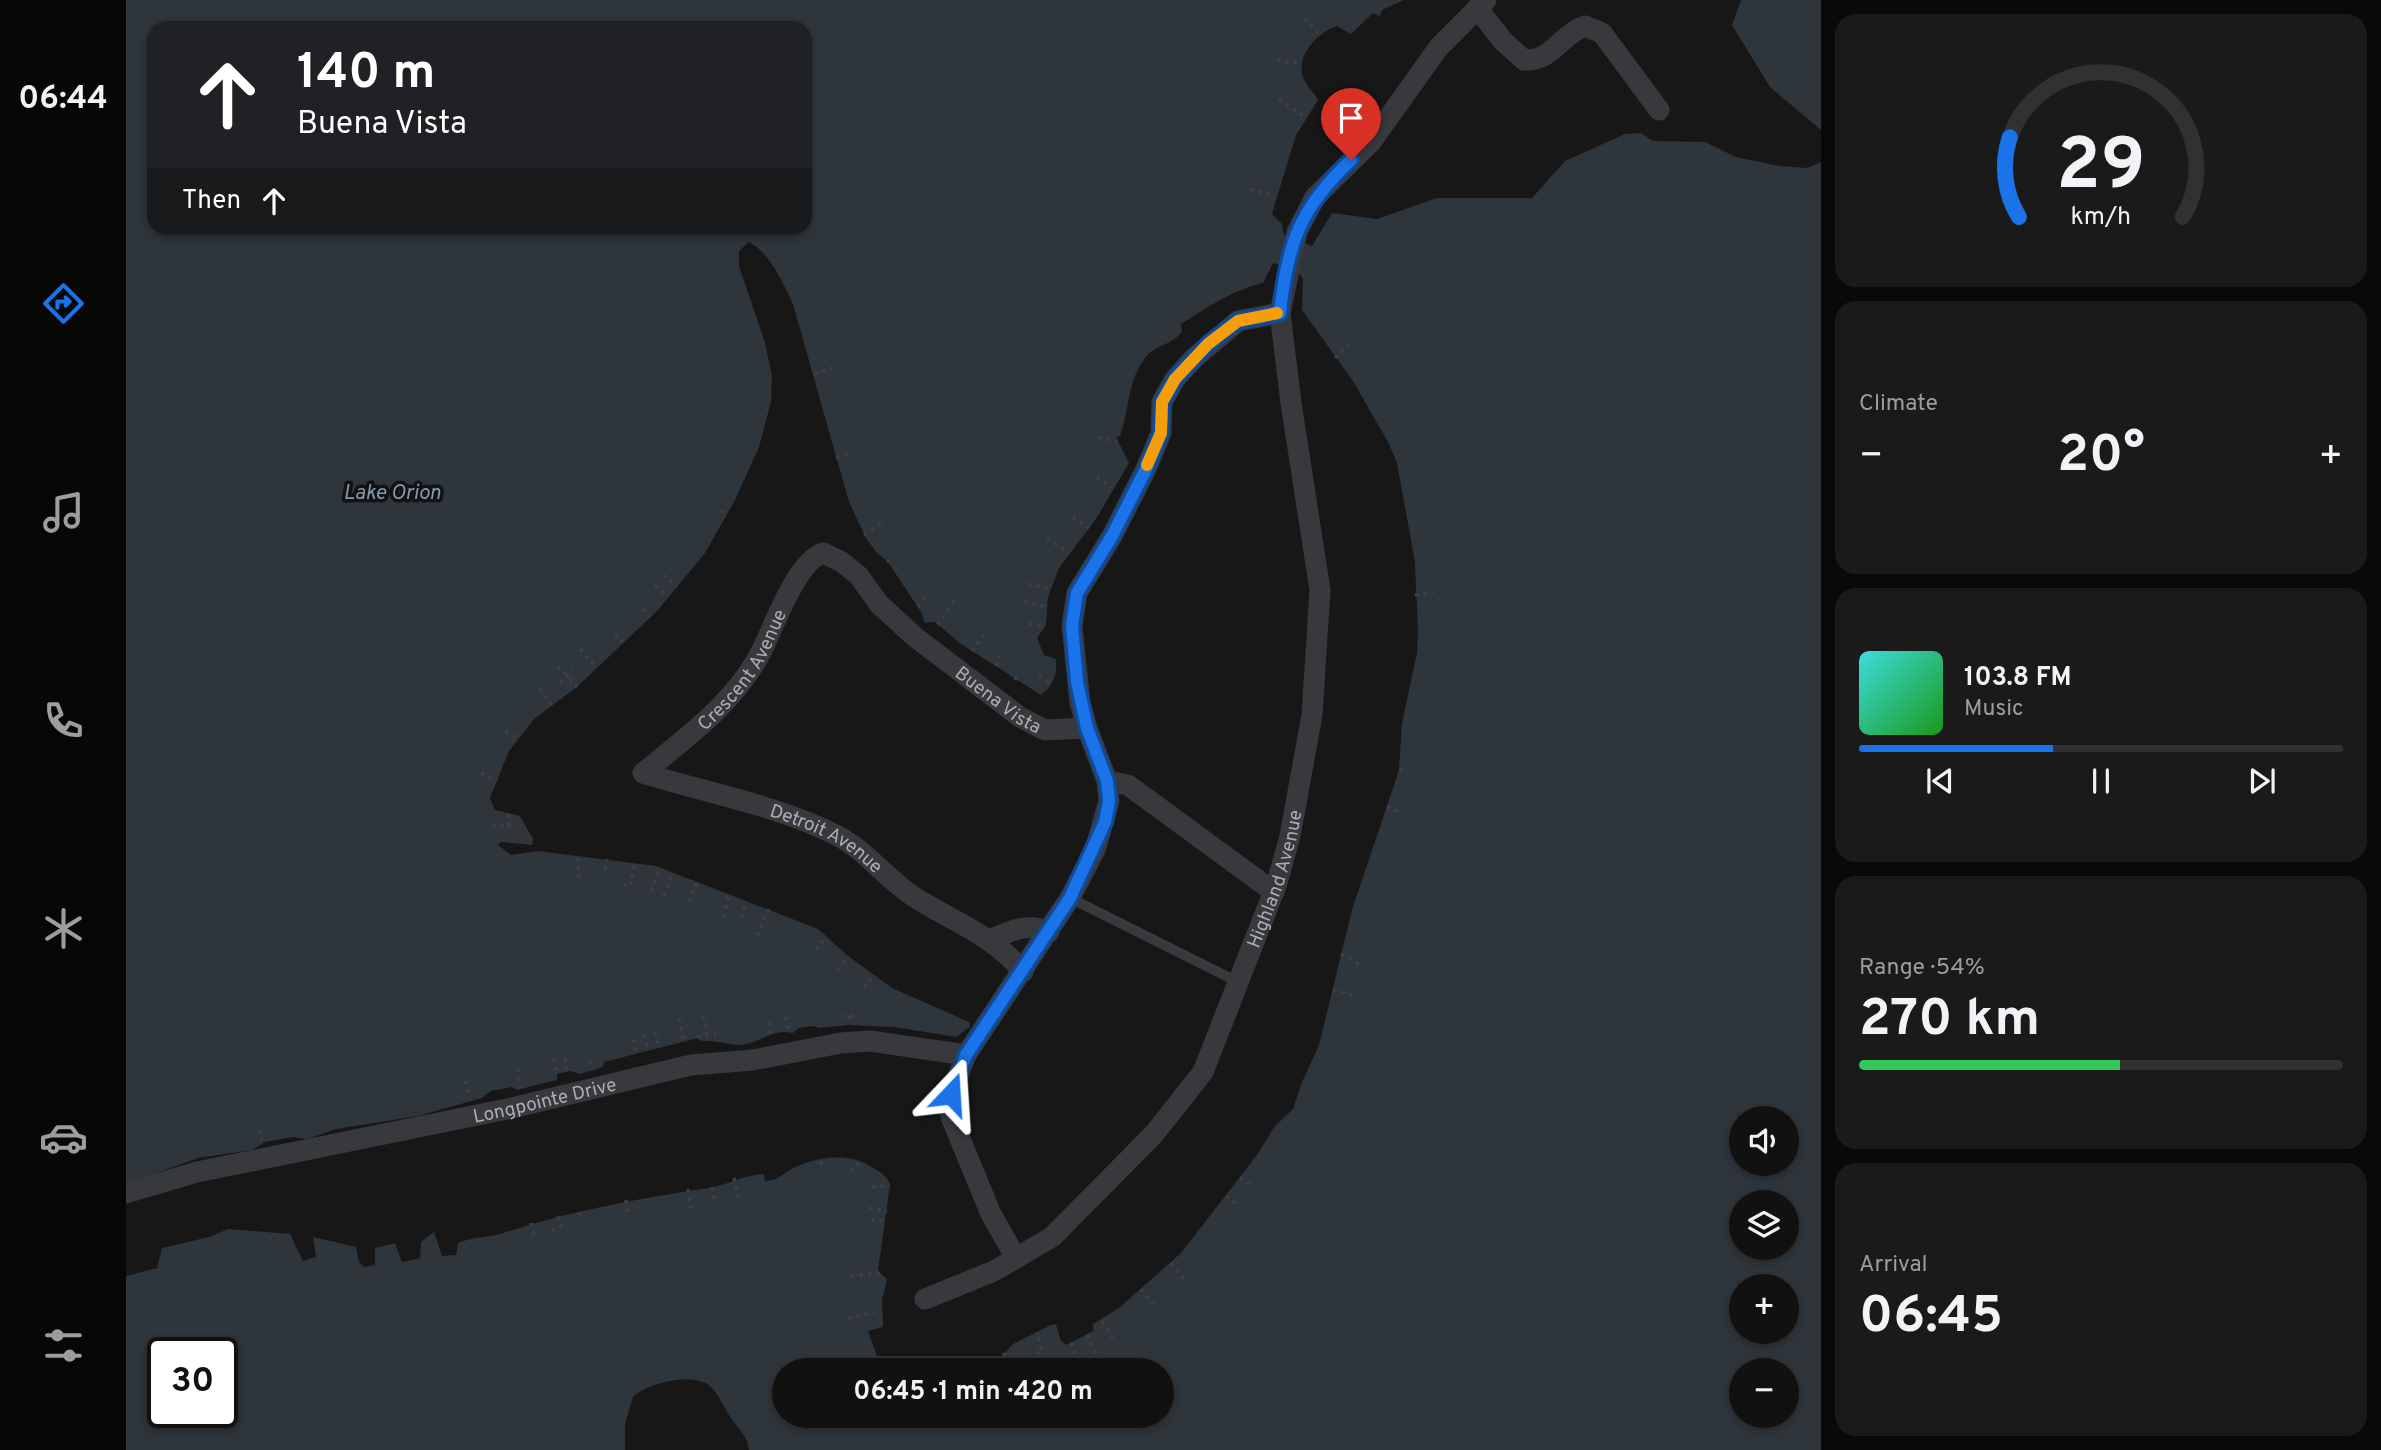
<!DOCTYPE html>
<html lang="en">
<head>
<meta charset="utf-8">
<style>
	body { margin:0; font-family:Overpass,sans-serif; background:#1a1a1b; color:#f1f3f6; height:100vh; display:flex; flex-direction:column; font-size:26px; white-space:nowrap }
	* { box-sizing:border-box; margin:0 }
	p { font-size:23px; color:#9c9d9f }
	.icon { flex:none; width:38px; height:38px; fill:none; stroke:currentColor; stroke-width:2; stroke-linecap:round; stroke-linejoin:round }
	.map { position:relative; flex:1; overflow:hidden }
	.panel { display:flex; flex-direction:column; gap:14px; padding:14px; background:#09090a; width:560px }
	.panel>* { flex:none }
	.top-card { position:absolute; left:21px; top:21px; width:665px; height:214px; border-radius:21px; box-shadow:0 4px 10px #0003,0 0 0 2px #303132; background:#202124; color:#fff; overflow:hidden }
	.buttons { position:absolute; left:1603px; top:1106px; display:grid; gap:14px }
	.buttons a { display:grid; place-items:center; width:70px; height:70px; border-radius:50%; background:#111112; box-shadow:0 4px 10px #0003,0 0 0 2px #303132; font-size:35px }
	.speed { position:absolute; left:21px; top:1337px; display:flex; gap:14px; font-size:35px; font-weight:700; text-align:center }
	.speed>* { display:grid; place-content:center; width:91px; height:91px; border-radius:50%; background:#111112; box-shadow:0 4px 10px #0003,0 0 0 2px #303132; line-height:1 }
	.speed .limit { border:4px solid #111; border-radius:10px; background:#fff; color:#111 }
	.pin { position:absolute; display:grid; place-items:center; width:60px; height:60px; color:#fff; margin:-72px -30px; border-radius:50% 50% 50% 0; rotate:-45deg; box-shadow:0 0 7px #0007 }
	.pin .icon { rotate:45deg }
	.me { position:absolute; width:77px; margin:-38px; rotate:20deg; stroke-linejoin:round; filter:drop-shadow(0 0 5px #0008) }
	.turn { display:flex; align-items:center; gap:24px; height:147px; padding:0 35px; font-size:32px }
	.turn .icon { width:91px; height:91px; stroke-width:2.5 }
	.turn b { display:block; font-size:49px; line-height:60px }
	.then { display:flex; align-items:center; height:66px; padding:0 35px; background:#0003; gap:14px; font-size:26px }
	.big { font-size:52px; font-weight:700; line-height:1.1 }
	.panel .card { flex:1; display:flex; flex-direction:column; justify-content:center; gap:10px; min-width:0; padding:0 24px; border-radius:21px; background:#1a1a1b }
	.panel .dial { align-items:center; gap:0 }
	.dial svg { height:182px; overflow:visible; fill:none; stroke:#303132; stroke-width:7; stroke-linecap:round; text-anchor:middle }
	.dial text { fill:#f1f3f6; stroke:none }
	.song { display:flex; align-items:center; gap:21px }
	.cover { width:84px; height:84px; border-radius:10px; background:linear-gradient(135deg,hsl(180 70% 55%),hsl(120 70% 35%)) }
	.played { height:7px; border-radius:4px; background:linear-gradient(90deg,#1a73e8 40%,#303132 40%) }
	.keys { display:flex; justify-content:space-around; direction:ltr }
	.heat { display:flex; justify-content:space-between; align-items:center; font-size:38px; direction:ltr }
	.charge { height:10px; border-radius:5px; background:linear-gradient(90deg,#34c759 54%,#303132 0) }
	.trip { position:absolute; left:646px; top:1358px; width:402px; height:70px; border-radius:35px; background:#111112; box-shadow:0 4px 10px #0003,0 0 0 2px #303132; font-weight:700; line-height:70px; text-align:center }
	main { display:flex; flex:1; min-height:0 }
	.dock { display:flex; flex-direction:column; width:126px; justify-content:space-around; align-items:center; background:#070707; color:#9c9d9f }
	.dock .icon { width:49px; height:49px }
	.dock .current { color:#1a73e8 }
	.dock b { font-size:32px; color:#f1f3f6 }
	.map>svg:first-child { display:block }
	.water { fill:#2e353b; fill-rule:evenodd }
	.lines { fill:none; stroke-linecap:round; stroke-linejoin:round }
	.path { stroke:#3e3f44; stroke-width:3.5; stroke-dasharray:3.5 5; stroke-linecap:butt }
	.service { stroke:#38393d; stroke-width:10 }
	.minor { stroke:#38393d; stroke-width:21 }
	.route-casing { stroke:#114b97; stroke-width:18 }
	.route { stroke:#1a73e8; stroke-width:12 }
	.slow { stroke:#f59e0b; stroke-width:12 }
	.labels { text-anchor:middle; stroke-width:7; stroke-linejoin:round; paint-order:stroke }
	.street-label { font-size:19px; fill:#aaadb7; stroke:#121213 }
	.water-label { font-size:21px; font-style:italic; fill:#8399b0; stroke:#121213 }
</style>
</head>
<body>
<main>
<nav class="dock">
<b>06:44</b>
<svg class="icon current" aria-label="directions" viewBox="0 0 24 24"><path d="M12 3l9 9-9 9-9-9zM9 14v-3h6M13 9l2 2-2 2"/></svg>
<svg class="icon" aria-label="music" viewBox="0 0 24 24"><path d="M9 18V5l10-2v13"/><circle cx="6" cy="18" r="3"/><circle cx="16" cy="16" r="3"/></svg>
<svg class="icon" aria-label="phone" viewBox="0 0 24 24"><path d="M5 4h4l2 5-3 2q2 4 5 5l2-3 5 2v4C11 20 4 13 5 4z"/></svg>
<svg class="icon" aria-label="climate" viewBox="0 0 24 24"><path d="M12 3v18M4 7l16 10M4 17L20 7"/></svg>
<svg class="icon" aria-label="car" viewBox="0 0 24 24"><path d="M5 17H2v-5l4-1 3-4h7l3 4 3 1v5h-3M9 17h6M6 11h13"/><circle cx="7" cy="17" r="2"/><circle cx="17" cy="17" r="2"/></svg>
<svg class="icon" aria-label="filters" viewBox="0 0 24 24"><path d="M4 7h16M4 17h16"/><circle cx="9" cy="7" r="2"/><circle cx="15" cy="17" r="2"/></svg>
</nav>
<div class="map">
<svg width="1695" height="1450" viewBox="0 0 1695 1450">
	<rect width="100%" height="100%" fill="#171718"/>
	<path class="water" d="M0,0H1278L1256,10L1254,16L1247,13L1225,34L1211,26C1191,33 1170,55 1177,77C1180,86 1188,92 1192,100L1170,135L1146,214L1156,224L1158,235L1186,246L1206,213L1251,219L1311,198H1406L1439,161L1499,134L1515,133L1527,141L1579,142L1610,157L1653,166L1681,168L1695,162V1450H623C622,1437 612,1428 605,1418C598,1408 593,1394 584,1386C567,1372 521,1383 507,1397L499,1424V1450H0V1276L31,1268L36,1248L83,1237L102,1229L164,1234L177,1261L190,1257L187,1237L230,1247L233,1262L238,1267L249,1265V1248L269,1243L276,1262L294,1258L295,1242L308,1232L316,1256L330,1255L332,1243C345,1237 360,1238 374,1234C444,1211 510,1199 582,1188C602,1185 617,1175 638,1174L639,1181C652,1180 654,1176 664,1170C687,1157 721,1152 744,1166C753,1171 760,1175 764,1184L752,1271L761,1279L756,1300L757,1327L742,1331L756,1370H658V1416H1036V1370H864L887,1344L925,1325L930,1324L935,1341L940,1345L967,1331V1324L993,1308L1055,1253L1131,1155L1149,1126L1167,1109L1176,1082L1193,1045L1226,910L1273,770L1276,723L1291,653L1292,632L1289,562L1271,463L1262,442L1227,381L1176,310L1177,279L1170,269L1147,263L1137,283C1107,290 1080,308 1055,324L1056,332C1046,345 1029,345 1020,357C1001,380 1004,409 994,436L990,437L1003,463L970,519L933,568L922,597L920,625L911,638L918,655L930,659C931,674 928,686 915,695L835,644L809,622L799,623L795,612L762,562L750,552L740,538L723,502L667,304C657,283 644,253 623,242L613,251V266L639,343L646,376L645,402L633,447L609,500L579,553L532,610L451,687L408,719L383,751L364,798L369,810L394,816L407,839L406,845L375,842L372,845L385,855L412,851L530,866L692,929L722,956L766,988L843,1022L844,1027L830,1037L769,1027L722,1025L693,1028L688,1026L673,1028L667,1033C647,1028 634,1043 614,1045C601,1045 590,1040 575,1041L572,1038L478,1062L477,1067L454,1074L445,1071L431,1074V1080L391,1090L386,1087L365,1091L356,1098L292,1116L210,1129L181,1139L167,1137L139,1142L126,1150L72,1158L0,1184ZM28,28H679V228H28ZM1615,1118H1661V1164H1615ZM1615,1202H1661V1248H1615ZM1615,1286H1661V1332H1615ZM37,1353H96V1412H37ZM1615,1370H1661V1416H1615Z
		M1615,0H1695V130L1644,87L1606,25Z"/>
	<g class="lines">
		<path class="path" d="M1179,18L1194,36
			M1151,60L1176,63
			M1153,99L1180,118
			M1124,189L1149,196
			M1209,358L1223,345
			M688,374L709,367
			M972,437L991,442
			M710,458L725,454
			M971,477L986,487
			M595,511L602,514
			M947,517L963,528
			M738,535L756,523
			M921,538L943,553
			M761,562L769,557
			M537,575L551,587
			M902,584L924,589
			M529,585L542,597
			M1289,595L1308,592
			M898,601L922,607
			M792,607L799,596
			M517,609L524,617
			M903,624L920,625
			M812,625L828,601
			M489,634L497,642
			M454,649L471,668
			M846,651L858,635
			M432,666L451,687
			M870,666L874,655
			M913,676L926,685
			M889,680L893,673
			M434,683L447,670
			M414,688L425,705
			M379,732L393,738
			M1273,770H1280
			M355,773L371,781
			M1261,807L1274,812
			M366,825L383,826V811
			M452,858L453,879
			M479,869L481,859
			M497,885L505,886L508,862
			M526,891L534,868
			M538,896L546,872
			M563,902L571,883
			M598,917L602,895
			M616,918L620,901
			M631,935L643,909
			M690,950L700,936
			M1215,954L1233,964
			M712,970L722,956
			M738,988L747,975
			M1207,990L1227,995
			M577,1015L582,1041
			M715,1016H724V1023
			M724,1016L733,1017
			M659,1017L663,1033
			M553,1019L558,1041
			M642,1022L645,1034
			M529,1032L533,1048
			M518,1035L522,1050
			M571,1037L590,1034
			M507,1039L510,1053
			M439,1058L441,1072
			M428,1059L431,1074
			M463,1061L467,1070
			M391,1069L395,1087
			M339,1081L344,1098
			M133,1130L136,1141
			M695,1161L696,1168
			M724,1171L735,1161
			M608,1178L613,1200
			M1114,1178L1125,1185
			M586,1187L589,1205
			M746,1187L764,1186
			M562,1189L565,1209
			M1100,1196L1112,1205
			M500,1200L502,1218
			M743,1208L761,1211
			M453,1212L455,1220
			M745,1219L759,1221
			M405,1223L408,1236
			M426,1230L435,1227L432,1216
			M1045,1263L1059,1281
			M725,1276L754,1273
			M1015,1289L1028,1305
			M722,1318L756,1311
			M976,1321L987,1338
			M961,1335L971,1355
			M945,1343L952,1361L958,1359
			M877,1353L889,1370
			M910,1353L916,1351L911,1332
			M732,1364L752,1359
			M893,1370L899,1366"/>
		<path class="service" d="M944,898L1112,982"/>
		<g class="minor">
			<path d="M1351,8L1377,41L1398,60C1426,62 1435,34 1459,26L1476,33L1533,110"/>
			<path d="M961,728L954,703L946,626L951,593L986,536L1020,469L1035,433L1036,402L1049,379L1067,359L1112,321L1154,313"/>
			<path id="s1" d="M517,773C561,737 610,702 636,650C648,626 671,561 697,553L716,562L733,576L753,604L789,637L894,717L919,730L961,728L981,781L1002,785L1148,892"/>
			<path id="s2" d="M517,773C580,793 651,805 710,835C742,851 762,882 793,900C829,922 871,938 897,972"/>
			<path d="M864,940C884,931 901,922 923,932"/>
			<path id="s3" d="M0,1193L71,1172L381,1109L565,1065L627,1060L715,1043L744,1041L840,1055"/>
			<path d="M890,1258L865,1214L825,1117V1094L840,1055L944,898L969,850L983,801L981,781"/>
			<path id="s4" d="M799,1299L868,1271L926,1237L1028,1134L1077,1072L1151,883L1164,836L1186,715L1194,590L1165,403L1154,313L1171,232L1189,197L1245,142L1313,47L1360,0"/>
		</g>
	</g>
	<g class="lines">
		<g class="route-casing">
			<path id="route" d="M825,1094L840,1055L944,898L979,822L983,801L981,781L961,728L951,682L946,626L951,593L986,536L1020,469L1035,433L1036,402L1049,379L1082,344L1112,321L1154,313C1161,244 1174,208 1225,160"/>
		</g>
		<use href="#route" class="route"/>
		<path class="slow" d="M1021,465L1035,433L1036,402L1049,379L1082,344L1112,321L1151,313"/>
	</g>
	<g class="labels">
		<g class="street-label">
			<text dy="7" stroke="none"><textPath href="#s1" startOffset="145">Crescent Avenue</textPath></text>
			<text dy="7" stroke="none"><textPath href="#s1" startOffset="520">Buena Vista</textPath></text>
			<text dy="7" stroke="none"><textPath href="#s2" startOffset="196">Detroit Avenue</textPath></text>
			<text dy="7" stroke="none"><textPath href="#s4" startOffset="572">Highland Avenue</textPath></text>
			<text dy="7" stroke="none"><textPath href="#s3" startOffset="429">Longpointe Drive</textPath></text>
		</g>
		<g class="water-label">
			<text x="266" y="499">Lake Orion</text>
		</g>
	</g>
</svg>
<div class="buttons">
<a><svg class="icon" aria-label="sound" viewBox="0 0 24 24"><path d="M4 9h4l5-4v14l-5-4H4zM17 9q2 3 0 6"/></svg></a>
<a><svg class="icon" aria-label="layers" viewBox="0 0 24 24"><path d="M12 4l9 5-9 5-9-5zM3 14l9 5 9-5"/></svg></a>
<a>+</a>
<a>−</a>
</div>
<div class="speed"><div class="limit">30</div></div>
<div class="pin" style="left:1225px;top:160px;background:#d93025"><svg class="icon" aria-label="arrive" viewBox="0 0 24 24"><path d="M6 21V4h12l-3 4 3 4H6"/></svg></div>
<svg class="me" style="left:825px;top:1094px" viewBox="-20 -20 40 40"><path d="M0-17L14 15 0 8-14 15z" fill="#1a73e8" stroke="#fff" stroke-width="4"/></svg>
<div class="trip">06:45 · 1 min · 420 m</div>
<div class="top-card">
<div class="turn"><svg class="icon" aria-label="ahead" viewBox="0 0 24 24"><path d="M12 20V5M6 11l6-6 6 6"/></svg><div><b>140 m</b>Buena Vista</div></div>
<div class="then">Then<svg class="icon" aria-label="ahead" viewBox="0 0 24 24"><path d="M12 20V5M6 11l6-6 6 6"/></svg></div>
</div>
</div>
<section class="panel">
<div class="card dial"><svg viewBox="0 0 100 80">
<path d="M14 69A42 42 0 1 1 86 69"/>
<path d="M14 69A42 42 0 0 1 10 34" stroke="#1a73e8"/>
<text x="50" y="56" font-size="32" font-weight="700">29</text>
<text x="50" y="72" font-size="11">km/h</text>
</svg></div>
<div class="card"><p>Climate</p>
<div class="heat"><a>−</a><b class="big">20°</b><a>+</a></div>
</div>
<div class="card">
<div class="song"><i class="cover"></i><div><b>103.8 FM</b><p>Music</p></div></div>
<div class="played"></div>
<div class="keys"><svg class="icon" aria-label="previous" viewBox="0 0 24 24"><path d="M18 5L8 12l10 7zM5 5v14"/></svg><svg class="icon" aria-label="pause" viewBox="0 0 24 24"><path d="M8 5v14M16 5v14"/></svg><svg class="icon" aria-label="next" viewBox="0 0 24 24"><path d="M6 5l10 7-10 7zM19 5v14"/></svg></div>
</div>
<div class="card"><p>Range · 54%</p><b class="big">270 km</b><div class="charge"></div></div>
<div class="card"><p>Arrival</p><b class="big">06:45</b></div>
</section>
</main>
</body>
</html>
